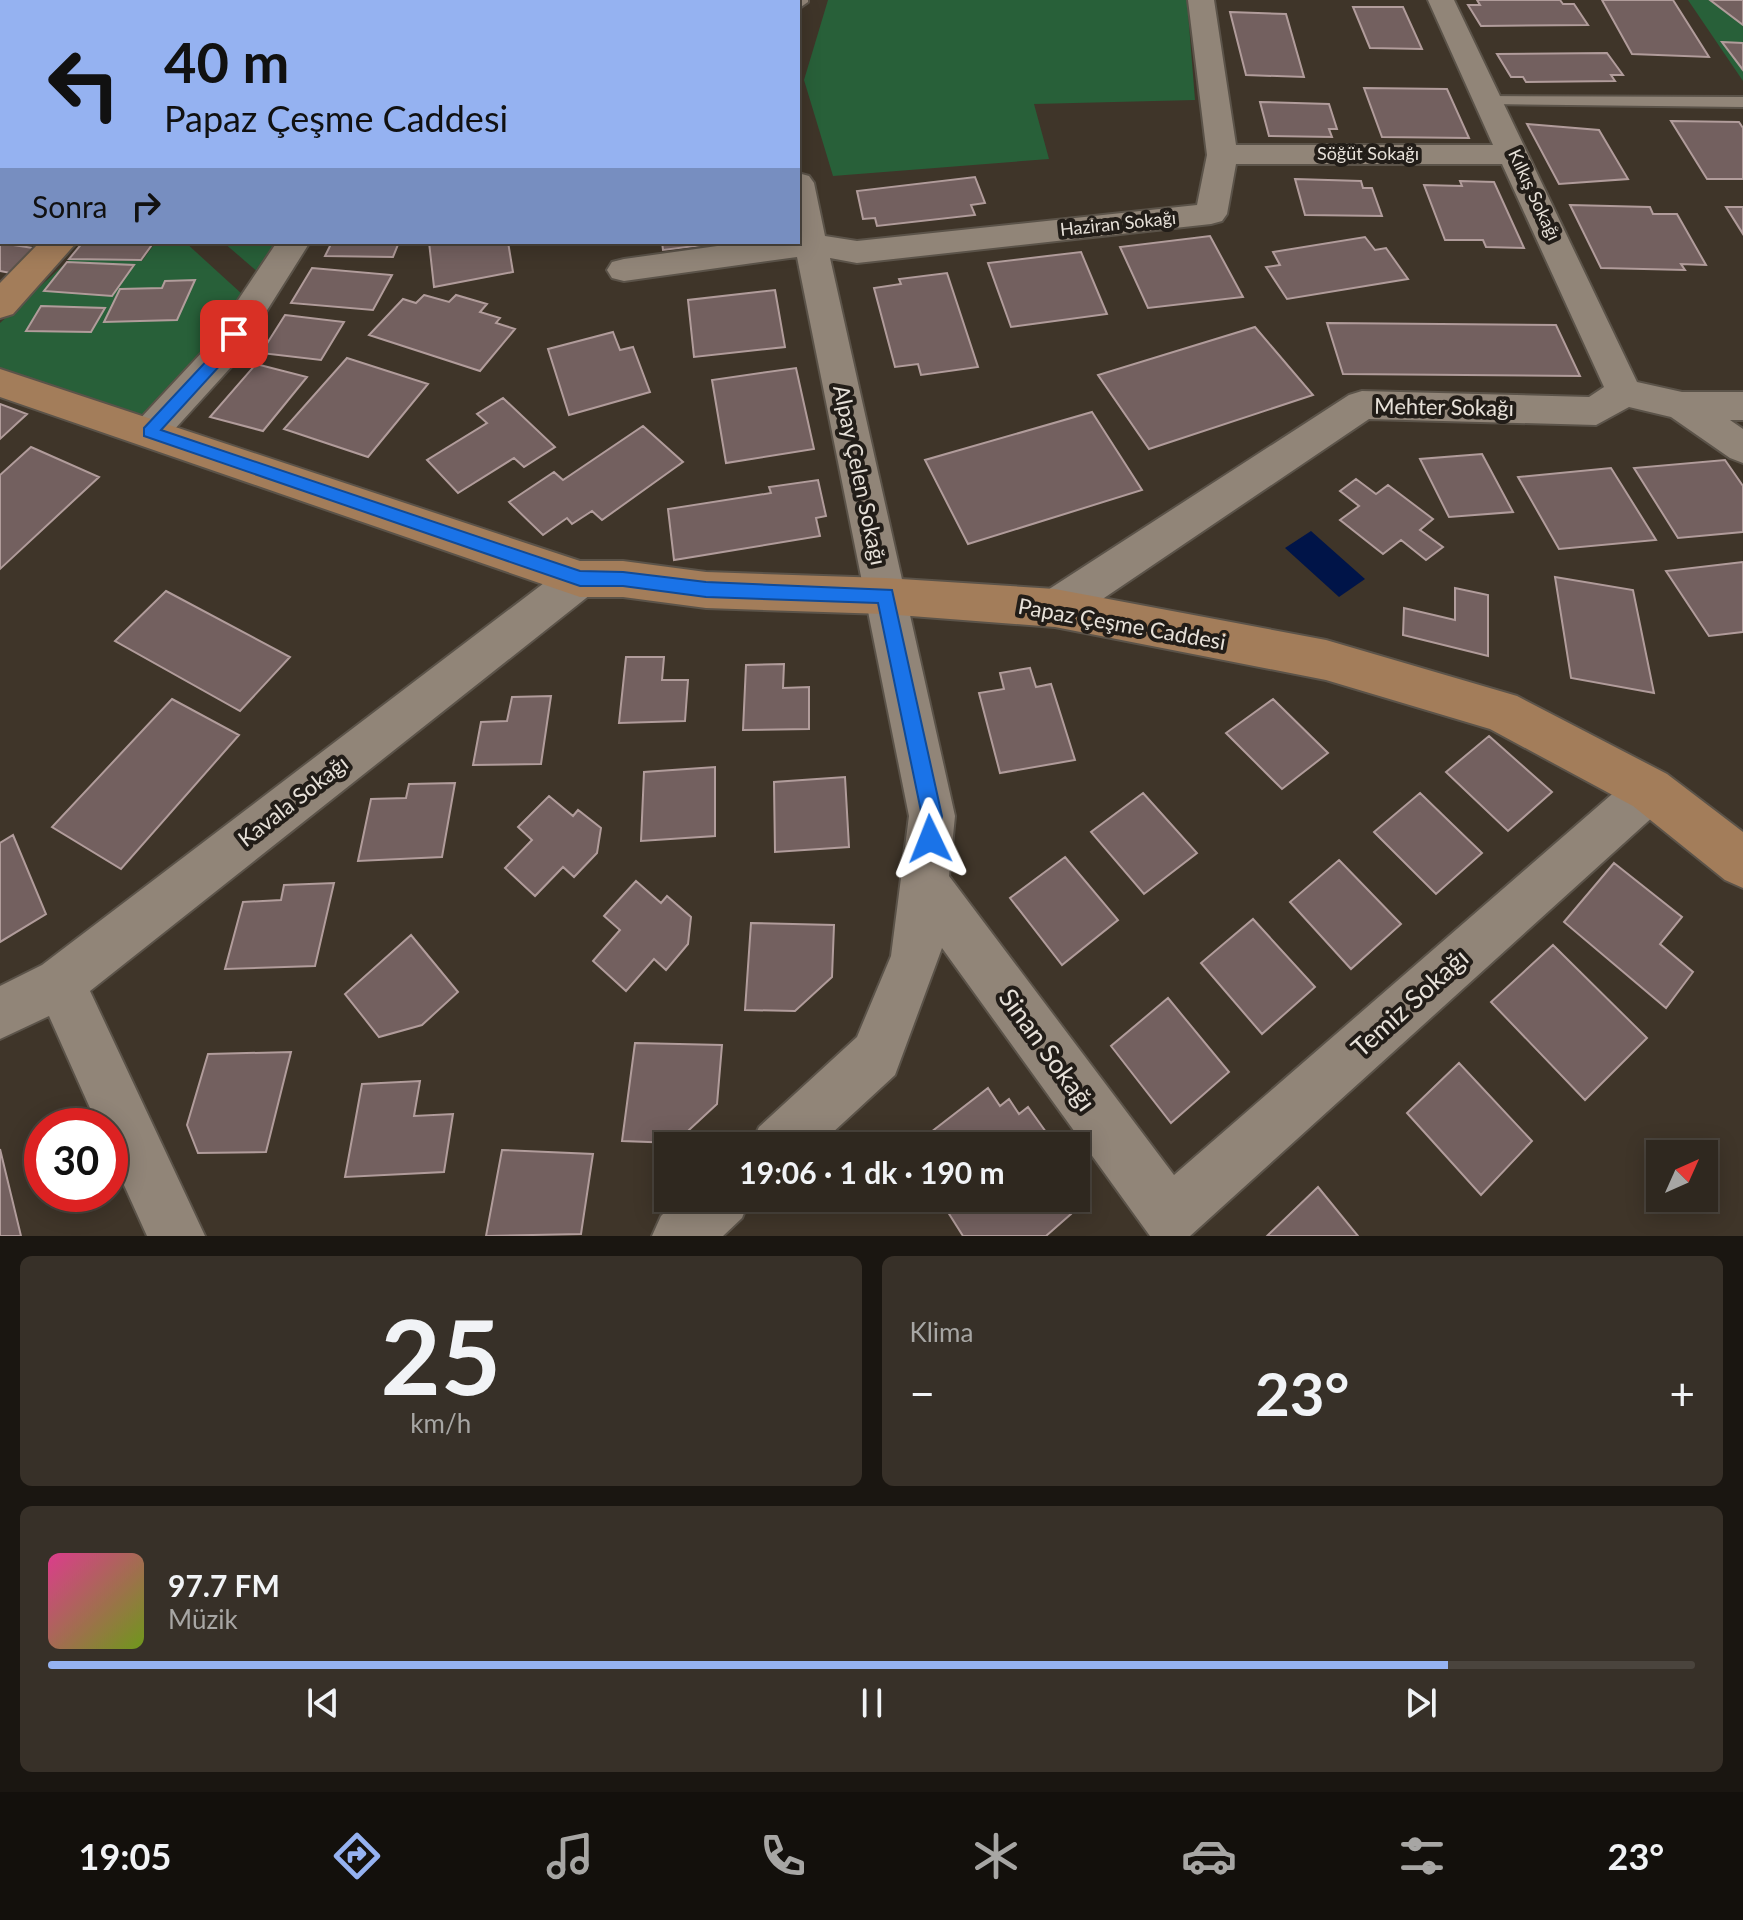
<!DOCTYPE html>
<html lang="tr">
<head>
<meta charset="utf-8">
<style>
	body { margin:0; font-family:Lato,sans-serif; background:#373028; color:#f1f3f6; height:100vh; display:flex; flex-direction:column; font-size:30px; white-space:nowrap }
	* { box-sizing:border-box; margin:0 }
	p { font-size:26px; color:#a7a6a4 }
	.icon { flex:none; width:44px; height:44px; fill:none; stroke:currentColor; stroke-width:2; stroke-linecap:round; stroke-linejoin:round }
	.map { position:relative; height:1236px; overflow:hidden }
	.details { display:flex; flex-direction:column; gap:20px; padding:20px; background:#1a1611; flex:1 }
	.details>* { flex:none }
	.top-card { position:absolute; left:0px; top:0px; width:800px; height:244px; box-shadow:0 4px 20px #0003,0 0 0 2px #4a443d; background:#95b2f1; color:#111; overflow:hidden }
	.needle { width:52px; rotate:45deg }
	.buttons { position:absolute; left:1646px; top:1140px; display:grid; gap:16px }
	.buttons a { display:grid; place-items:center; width:72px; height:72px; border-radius:0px; background:#2f281f; box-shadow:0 4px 20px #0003,0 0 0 2px #4a443d; font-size:40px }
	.speed { position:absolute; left:24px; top:1108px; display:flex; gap:16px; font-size:40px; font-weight:700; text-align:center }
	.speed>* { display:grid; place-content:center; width:104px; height:104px; border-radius:50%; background:#2f281f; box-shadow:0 4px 20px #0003,0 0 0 2px #4a443d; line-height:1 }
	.speed .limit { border:12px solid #d22; background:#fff; color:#111 }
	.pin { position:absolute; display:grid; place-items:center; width:68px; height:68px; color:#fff; margin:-34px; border-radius:16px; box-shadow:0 4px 12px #0006 }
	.me { position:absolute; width:88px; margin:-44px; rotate:358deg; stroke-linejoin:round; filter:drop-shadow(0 0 6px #0008) }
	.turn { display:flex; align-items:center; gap:28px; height:168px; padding:0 32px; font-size:36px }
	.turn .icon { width:104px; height:104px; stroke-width:2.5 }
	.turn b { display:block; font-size:56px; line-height:68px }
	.then { display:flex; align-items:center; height:76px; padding:0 32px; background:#0003; gap:16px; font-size:30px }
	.big { font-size:60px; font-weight:700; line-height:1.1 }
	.details .card { flex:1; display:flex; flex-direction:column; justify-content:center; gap:12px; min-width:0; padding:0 28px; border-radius:12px; background:#373028 }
	.details .dial { align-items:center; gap:0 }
	.dial b { font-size:104px; line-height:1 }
	.song { display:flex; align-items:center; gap:24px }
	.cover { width:96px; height:96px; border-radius:12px; background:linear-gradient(135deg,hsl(330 70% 55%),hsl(80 70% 35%)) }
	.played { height:8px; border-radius:4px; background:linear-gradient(90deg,#95b2f1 85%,#4a443d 85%) }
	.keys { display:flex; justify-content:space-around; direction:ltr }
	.heat { display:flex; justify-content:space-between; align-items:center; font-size:44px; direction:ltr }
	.details .tiles { flex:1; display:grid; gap:20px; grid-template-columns:1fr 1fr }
	.card:last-child { grid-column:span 2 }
	.trip { position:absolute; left:654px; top:1132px; width:436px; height:80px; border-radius:0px; background:#2f281f; box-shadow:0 4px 20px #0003,0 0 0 2px #4a443d; font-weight:700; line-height:80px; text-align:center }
	.tabs { display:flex; height:128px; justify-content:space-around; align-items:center; background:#13100c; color:#a7a6a4 }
	.tabs .icon { width:56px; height:56px }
	.tabs .active { color:#95b2f1 }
	.tabs b { font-size:36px; color:#f1f3f6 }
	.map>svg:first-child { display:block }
	.green { fill:#286039 }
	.water { fill:#001448 }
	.building { fill:#73605f; stroke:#b19c9b; stroke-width:2 }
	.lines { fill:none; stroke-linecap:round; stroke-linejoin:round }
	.lane-casing { stroke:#5b5349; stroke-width:4 }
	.street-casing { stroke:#5b5349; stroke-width:4 }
	.secondary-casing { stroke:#5b5349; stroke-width:4 }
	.lane { fill:#918578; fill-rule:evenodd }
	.street { fill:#918578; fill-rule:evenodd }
	.secondary { fill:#a37d5a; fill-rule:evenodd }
	.route { fill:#1a73e8; stroke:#114b97; stroke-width:2 }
	.labels { text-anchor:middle; stroke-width:8; stroke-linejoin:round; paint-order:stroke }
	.far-street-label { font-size:18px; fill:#e7e1d9; stroke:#221d18 }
	.street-label { font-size:22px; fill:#e7e1d9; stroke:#221d18 }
	.near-street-label { font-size:26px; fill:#e7e1d9; stroke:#221d18 }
</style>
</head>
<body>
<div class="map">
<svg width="1743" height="1236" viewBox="0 0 1743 1236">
	<rect width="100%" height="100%" fill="#3f3529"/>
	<path class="green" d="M828,0H1187L1195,100L1034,104L1049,159L833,176L804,80Z
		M1688,0H1743V81Z
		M156,242H185L242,294L217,342L153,415L137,419L0,374V323L70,259L142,261Z
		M223,242H280L260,274Z"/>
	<path class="water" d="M1311,531L1365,579L1339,597L1285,548Z"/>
	<path class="building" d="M338,0H412V2Z
		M1477,0H1560L1563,4H1574L1588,25L1481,26L1468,5H1480Z
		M1602,0H1673L1709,57L1632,54Z
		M1710,0H1743V25Z
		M1353,7H1403L1422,49L1370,48Z
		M1230,12L1286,14L1304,77L1246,75Z
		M1722,42L1743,43V70Z
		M1607,53L1623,75H1611L1615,81L1526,82L1523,77H1511L1497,54Z
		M1364,88L1447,89L1469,138L1382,137Z
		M1260,102L1329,104L1337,129H1329L1332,137L1269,136Z
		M1671,121L1739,122L1743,128V179H1707Z
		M1527,124L1599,130L1628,179L1559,184Z
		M975,177L985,203L971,205L975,215L877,226L875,218L863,219L857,191Z
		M1295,179L1361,181L1363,188H1372L1382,216L1305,215Z
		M1460,181L1494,182L1524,248L1486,247L1483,240H1445L1424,185L1462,186Z
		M1570,205L1650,207L1653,214H1677L1706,265L1681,264L1685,270L1601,268Z
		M1726,207H1743V234Z
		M1210,236L1243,297L1148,308L1120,247Z
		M1365,237L1375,250L1386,248L1408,279L1287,299L1266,267L1280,265L1273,252Z
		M83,242H154L141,260L69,259Z
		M332,242H399L393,257L325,256Z
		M429,242H508L513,272L434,287Z
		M662,242H727L663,250Z
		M0,243L33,248L10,273L0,271Z
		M1081,252L1107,314L1011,327L988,263Z
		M67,262L134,265L112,296L44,291Z
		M312,268L392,275L373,310L291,303Z
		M947,273L978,367L921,375L918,364L895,367L874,288L901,284L899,279Z
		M195,280L177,320L104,322L120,289L162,288L165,281Z
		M775,290L785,347L694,357L688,300Z
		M424,295L449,302L456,295L487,304L480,312L500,318L496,323L515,329L480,371L369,335L403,299L416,303Z
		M41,306L105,308L91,332L26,331Z
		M285,315L344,322L321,360L261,353Z
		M1327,323L1556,325L1580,376L1343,374Z
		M1255,327L1313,395L1149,449L1098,375Z
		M613,332L620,350L633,347L650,392L569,415L548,349Z
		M347,358L428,384L368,457L284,429Z
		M256,364L307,377L263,431L210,417Z
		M796,368L814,449L726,463L712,380Z
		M503,398L555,447L524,467L514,458L458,493L427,460L487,423L477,414Z
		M0,404L27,414L0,439Z
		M1092,412L1142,490L968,544L925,460Z
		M643,426L683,462L602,520L592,511L572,524L567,518L543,535L509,502L554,472L563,480Z
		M31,447L99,477L0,569V475Z
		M1482,454L1513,512L1449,517L1420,459Z
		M1725,460L1743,486V532L1678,538L1634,468Z
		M1611,468L1656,540L1559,549L1518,477Z
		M1356,479L1376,494L1388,485L1433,519L1420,530L1443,547L1426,560L1401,540L1383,554L1340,520L1359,506L1340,491Z
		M818,480L826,516L816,518L820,536L674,560L668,509L771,493L769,487Z
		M1743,562V632L1709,636L1666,571Z
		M1555,577L1633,590L1654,693L1571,678Z
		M1455,588L1488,595V656L1403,635L1404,608L1455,620Z
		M166,591L290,657L240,711L115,641Z
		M626,657H664L662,680H688L685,721L619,723Z
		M784,664L783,688L809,687V729L743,730L746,665Z
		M1030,668L1036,687L1051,684L1075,760L1000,773L979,693L1004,689L1000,673Z
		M551,696L541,764L473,765L481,722L507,721L512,697Z
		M172,699L239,735L121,869L52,827Z
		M1273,699L1328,753L1282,789L1226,733Z
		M1489,736L1552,792L1508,831L1446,772Z
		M715,767V836L641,841L644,772Z
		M845,777L849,847L775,852L774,782Z
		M455,783L442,857L358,861L371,799L406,798L409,784Z
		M1143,793L1197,853L1144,894L1091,832Z
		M1420,793L1482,853L1436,894L1374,832Z
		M549,796L573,816L578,810L601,828L597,853L574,877L563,867L535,896L505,868L532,840L518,827Z
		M13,835L46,914L0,942V843Z
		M1065,857L1118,920L1062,965L1010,898Z
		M1339,860L1401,924L1351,969L1290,902Z
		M1614,863L1682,917L1660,944L1693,972L1666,1008L1564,922Z
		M636,881L661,903L667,896L691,917L688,944L666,970L654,959L626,991L593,961L620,930L604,916Z
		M334,883L315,966L225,969L243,902L281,900L284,885Z
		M1253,919L1315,987L1262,1034L1201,963Z
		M751,923L834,925L832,977L795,1011L745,1010Z
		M411,935L458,992L422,1025L379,1037L345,994Z
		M1553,945L1647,1038L1585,1100L1491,1002Z
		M1168,998L1229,1072L1171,1123L1111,1046Z
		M635,1043L722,1045L717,1104L675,1143L622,1141Z
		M291,1052L266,1152L198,1153L187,1125L208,1054Z
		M1459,1063L1532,1141L1481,1195L1407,1113Z
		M420,1081L414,1116L453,1114L444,1172L345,1177L362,1084Z
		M988,1088L1000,1106L1009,1099L1019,1114L1028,1107L1056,1146H913Z
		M0,1149L21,1236H0Z
		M502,1150L593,1154L581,1234L486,1236Z
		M1318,1187L1358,1236H1267Z
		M939,1198H1067L1063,1201L1071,1214L1046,1236H963Z"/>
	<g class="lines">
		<g class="lane-casing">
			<path id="lane" d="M1484,96L1743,97V107L1489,104L1481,99Z"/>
		</g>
		<g class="street-casing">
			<path id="street" d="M156,0H183L184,2H157Z
				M411,0H437V2H411Z
				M724,0H750L751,2H725Z
				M782,0H808V2L798,9V2Z
				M1188,0H1214L1236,145H1493L1428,0H1454L1637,382L1682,392H1743V420H1730L1743,429V463L1730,458L1671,417L1629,407L1596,425L1369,419L1070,621L1055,626L1040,621L1034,608L1040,595L1349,395L1362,391L1589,397L1604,387L1502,164H1236L1227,214L1222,221L1211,224L857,263L830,258L955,816L949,876L1174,1175L1634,775L1650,768L1666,775L1673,790L1666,805L1190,1236H1150L942,948L895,1075L818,1146H750L759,1127L857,1037L891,956L909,816L797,257L624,281L612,278L607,270L612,262L624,259L746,242H798V173L809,176L814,183L825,236L857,241L1197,205L1207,155Z
				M0,107H2V125H0Z
				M2,167V191L0,192V168Z
				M277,242H310L232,366L163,442L150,446L137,442L131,432L137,422L206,348Z
				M580,562L595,567L601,579L595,591L90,991L205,1236H147L110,1154V1126H98L49,1016L0,1039V986L42,965L565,567Z
				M680,1198H750L742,1218L723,1236H652L661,1216Z"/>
		</g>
		<g class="secondary-casing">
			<path id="secondary" d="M268,0H300L267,2Z
				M40,242H77L13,314L0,318V283Z
				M0,369L580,561H623L706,572L885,578L1055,589L1326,640L1517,696L1667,774L1743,832V888L1725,880L1633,806L1490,729L1326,680L1055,627L885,614L706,608L623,597H580L0,397Z"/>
		</g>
		<use href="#lane" class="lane"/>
		<use href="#street" class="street"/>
		<use href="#secondary" class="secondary"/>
	</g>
	<path class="route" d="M234,328L241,334L224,361L161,430L580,571L623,572L706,582L892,590L942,816L937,846L930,849L922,846L919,839L922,816L878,603L706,597L623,586H580L144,436V428L214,353L228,330Z"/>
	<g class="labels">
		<g class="far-street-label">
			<text x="1368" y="160">Söğüt Sokağı</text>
			<text transform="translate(1534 195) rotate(65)" y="6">Kılkış Sokağı</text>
			<text transform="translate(1118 224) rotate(-6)" y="6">Haziran Sokağı</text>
		</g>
		<g class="street-label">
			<text transform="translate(1444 407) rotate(1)" y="8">Mehter Sokağı</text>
			<text transform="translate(860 475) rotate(78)" y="8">Alpay Çelen Sokağı</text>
			<text transform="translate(1122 624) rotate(10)" y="8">Papaz Çeşme Caddesi</text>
			<text transform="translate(293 801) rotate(-38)" y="8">Kavala Sokağı</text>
		</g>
		<g class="near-street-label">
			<text transform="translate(1410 1003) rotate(-42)" y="9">Temiz Sokağı</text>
			<text transform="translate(1047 1050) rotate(54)" y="9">Sinan Sokağı</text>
		</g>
	</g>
</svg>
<div class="buttons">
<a><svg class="needle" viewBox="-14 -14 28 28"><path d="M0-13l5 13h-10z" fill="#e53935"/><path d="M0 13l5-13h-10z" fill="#a7a6a4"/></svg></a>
</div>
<div class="speed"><div class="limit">30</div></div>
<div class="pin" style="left:234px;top:334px;background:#d93025"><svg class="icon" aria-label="arrive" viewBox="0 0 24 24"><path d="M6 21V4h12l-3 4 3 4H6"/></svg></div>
<svg class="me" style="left:930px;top:839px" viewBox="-20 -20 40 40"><path d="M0-17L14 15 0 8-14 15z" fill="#1a73e8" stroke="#fff" stroke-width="4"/></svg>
<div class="trip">19:06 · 1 dk · 190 m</div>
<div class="top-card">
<div class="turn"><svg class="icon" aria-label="left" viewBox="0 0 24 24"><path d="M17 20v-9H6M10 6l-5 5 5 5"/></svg><div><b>40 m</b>Papaz Çeşme Caddesi</div></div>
<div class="then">Sonra<svg class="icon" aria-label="right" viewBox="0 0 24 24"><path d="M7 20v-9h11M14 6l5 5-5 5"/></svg></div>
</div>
</div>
<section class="details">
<div class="tiles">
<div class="card dial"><b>25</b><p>km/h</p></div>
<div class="card"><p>Klima</p>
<div class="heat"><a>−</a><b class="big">23°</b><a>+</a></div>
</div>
<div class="card">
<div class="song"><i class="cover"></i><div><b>97.7 FM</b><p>Müzik</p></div></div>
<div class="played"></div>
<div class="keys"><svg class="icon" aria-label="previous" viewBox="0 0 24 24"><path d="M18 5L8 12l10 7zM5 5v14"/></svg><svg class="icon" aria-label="pause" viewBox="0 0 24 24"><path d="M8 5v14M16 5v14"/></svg><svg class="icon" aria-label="next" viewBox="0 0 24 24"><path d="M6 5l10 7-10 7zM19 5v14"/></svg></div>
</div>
</div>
</section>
<nav class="tabs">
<b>19:05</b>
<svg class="icon active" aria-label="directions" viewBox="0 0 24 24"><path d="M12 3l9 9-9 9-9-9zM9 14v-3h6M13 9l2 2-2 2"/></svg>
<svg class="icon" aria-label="music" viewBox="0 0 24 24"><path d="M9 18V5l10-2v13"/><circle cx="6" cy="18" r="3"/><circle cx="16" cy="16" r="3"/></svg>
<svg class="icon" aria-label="phone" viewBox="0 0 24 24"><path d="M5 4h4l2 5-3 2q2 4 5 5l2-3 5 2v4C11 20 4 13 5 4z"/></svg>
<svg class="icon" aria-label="climate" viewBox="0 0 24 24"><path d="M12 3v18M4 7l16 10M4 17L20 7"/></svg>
<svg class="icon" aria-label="car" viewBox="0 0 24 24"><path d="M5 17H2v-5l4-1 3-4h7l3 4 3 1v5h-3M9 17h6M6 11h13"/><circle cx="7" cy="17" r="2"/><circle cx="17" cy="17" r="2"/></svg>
<svg class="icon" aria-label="filters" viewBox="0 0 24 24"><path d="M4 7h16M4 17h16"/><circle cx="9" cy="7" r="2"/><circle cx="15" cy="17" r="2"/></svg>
<b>23°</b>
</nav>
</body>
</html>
